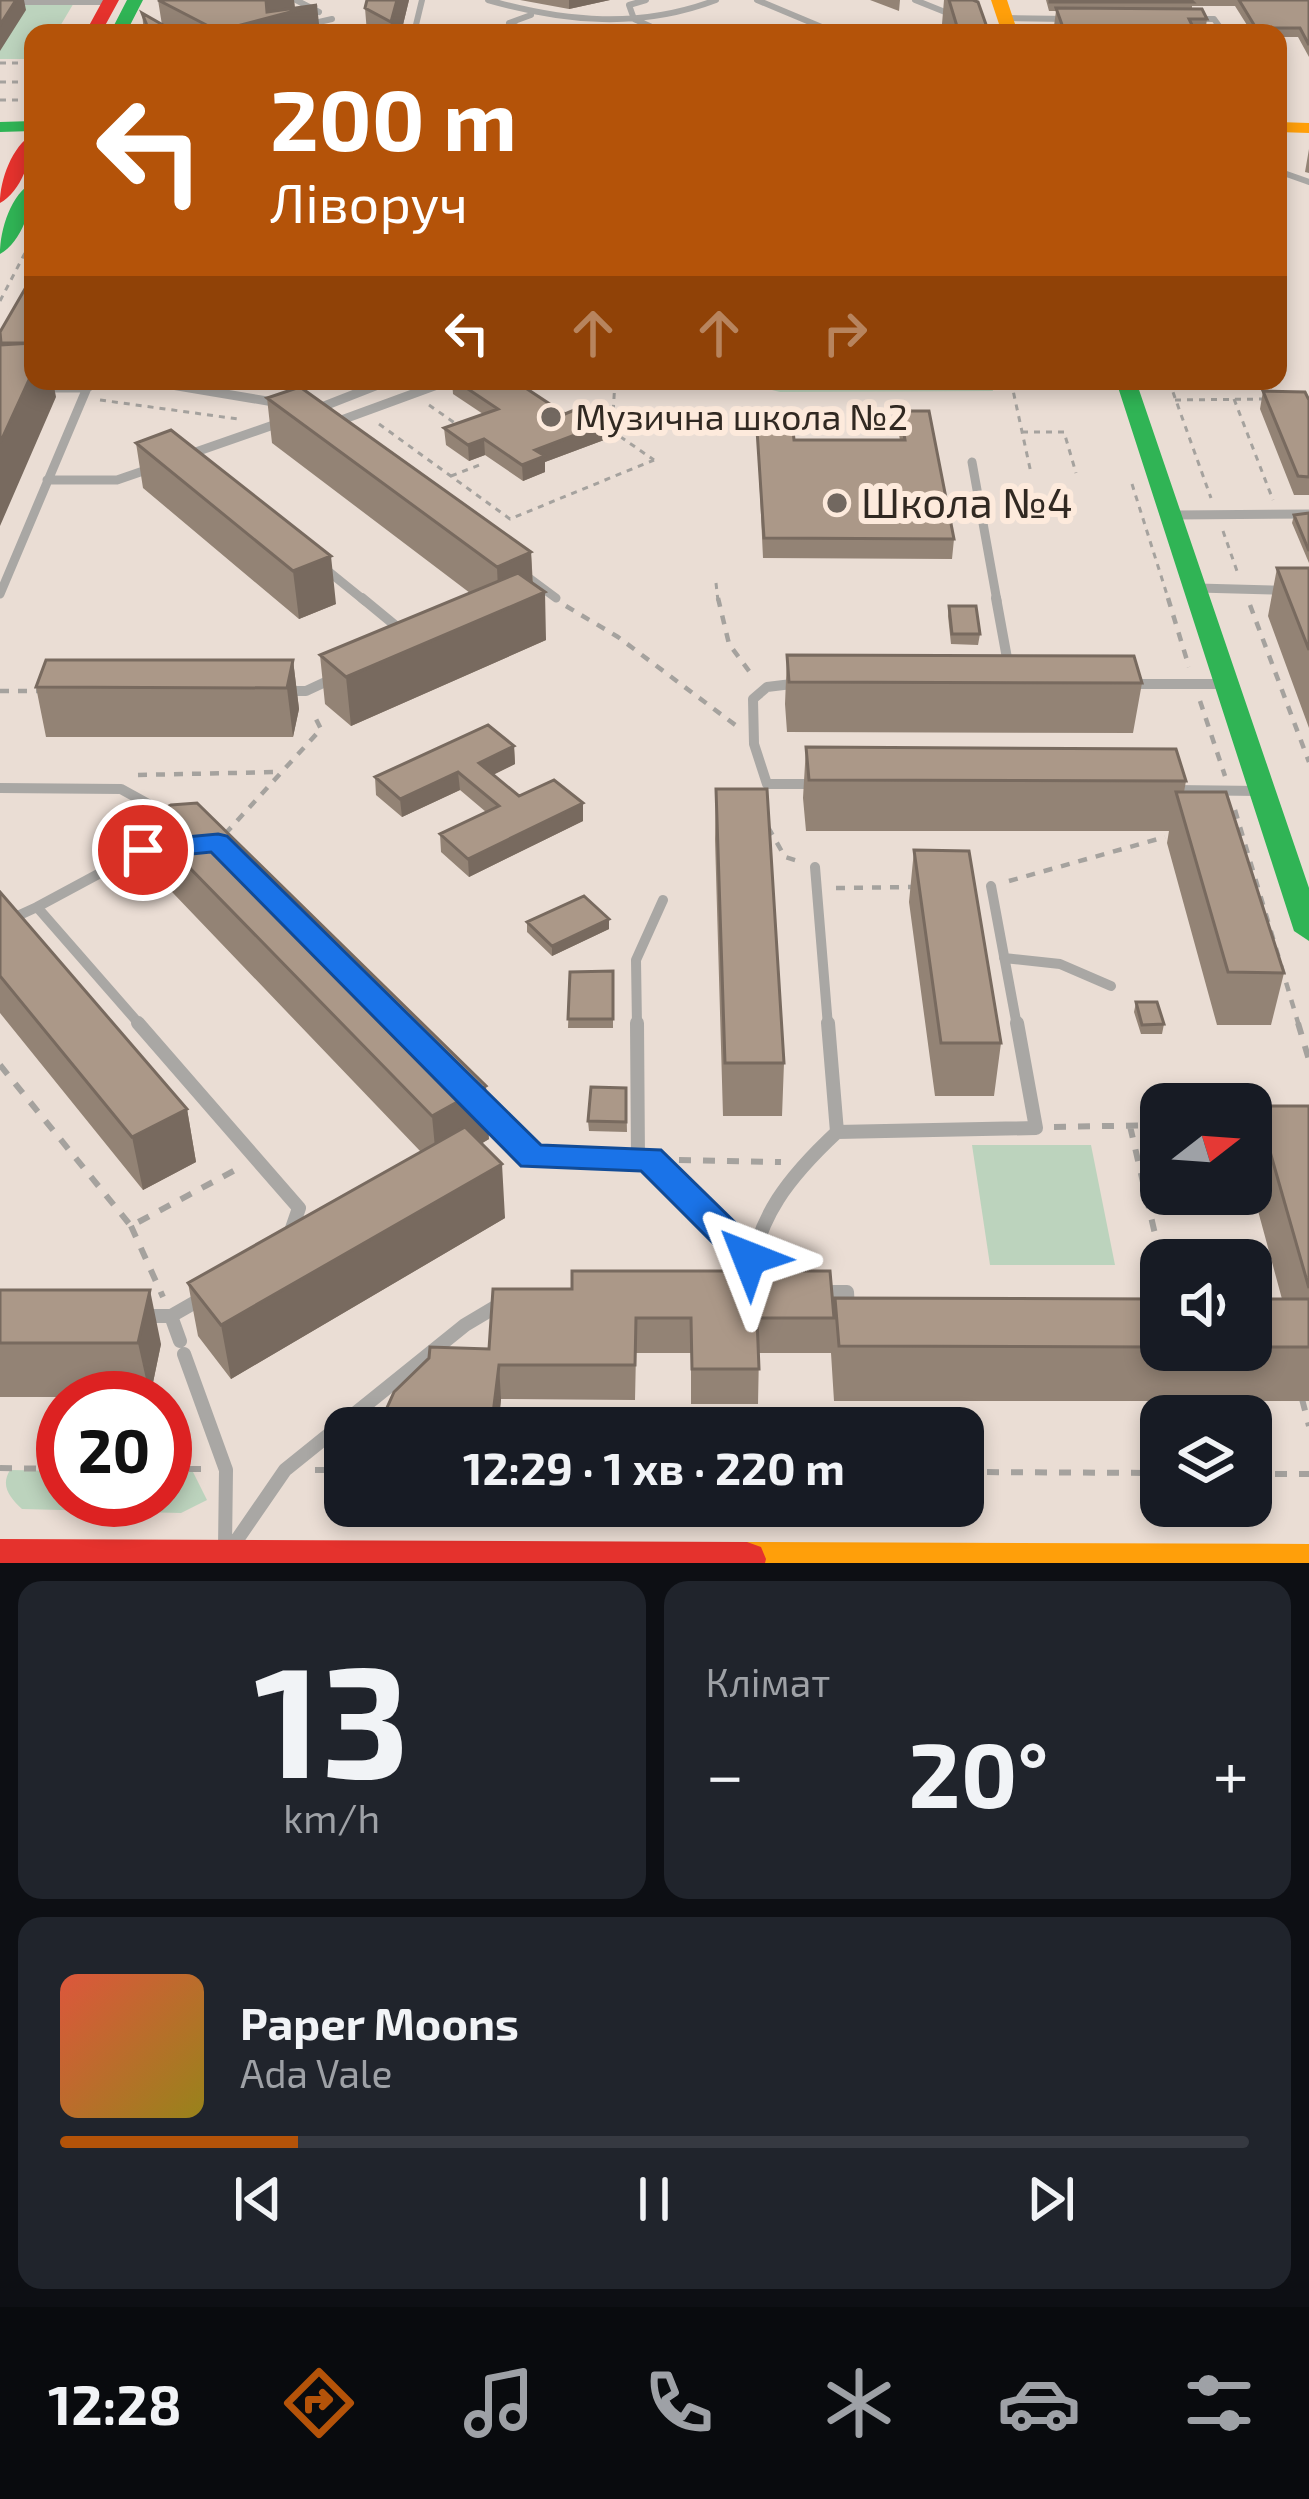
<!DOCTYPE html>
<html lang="uk">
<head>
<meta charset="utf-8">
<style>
	body { margin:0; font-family:"Exo 2",sans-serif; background:#20242c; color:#f1f3f6; height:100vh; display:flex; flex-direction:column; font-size:45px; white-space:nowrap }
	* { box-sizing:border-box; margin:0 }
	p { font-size:39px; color:#9ea1a6 }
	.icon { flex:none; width:66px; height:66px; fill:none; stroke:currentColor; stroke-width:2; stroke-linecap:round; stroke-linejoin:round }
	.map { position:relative; height:1563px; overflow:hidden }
	.drawer { display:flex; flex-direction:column; gap:18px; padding:18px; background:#0d0f14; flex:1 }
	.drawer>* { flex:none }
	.hud { position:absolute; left:24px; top:24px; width:1263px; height:366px; border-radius:24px; box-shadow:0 6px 18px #0003; background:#b45309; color:#fff; overflow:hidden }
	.needle { width:78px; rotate:73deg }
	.fabs { position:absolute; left:1140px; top:1083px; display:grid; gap:24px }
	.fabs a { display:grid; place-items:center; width:132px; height:132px; border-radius:24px; background:#171b24; box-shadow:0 6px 18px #0003; font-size:60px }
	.speed { position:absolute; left:36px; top:1371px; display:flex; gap:24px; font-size:60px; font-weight:700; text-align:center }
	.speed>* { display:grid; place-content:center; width:156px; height:156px; border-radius:50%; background:#171b24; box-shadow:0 6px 18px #0003; line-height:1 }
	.speed .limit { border:18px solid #d22; background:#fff; color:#111 }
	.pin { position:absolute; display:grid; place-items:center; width:102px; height:102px; color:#fff; margin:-51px; border:6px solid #fff; border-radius:50%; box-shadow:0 3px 12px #0007 }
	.me { position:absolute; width:132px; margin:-66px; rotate:315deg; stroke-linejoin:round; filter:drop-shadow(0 0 9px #0008) }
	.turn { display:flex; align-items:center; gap:42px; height:252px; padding:0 48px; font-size:54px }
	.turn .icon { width:156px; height:156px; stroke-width:2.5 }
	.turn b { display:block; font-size:84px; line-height:102px }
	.lanes { display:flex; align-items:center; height:114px; padding:0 48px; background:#0003; justify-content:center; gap:60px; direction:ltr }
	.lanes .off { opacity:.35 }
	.big { font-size:90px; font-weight:700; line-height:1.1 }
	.drawer .card { flex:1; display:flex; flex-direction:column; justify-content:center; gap:18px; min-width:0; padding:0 42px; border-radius:24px; background:#20242c }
	.drawer .dial { align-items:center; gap:0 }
	.dial b { font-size:156px; line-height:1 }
	.song { display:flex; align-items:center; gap:36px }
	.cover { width:144px; height:144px; border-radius:18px; background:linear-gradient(135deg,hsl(10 70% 55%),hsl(50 70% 35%)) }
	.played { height:12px; border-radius:6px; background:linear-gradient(90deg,#b45309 20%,#363941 20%) }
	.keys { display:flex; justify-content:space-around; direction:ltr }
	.heat { display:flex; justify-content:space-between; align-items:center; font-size:66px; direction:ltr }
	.drawer .tiles { flex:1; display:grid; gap:18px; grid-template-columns:1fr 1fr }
	.card:last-child { grid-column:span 2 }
	.trip { position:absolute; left:324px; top:1407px; width:660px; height:120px; border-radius:24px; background:#171b24; box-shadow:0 6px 18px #0003; font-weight:700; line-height:120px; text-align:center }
	.menu { display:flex; height:192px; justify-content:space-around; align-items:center; background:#090b0e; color:#9ea1a6 }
	.menu .icon { width:84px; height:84px }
	.menu .active { color:#b45309 }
	.menu b { font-size:54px; color:#f1f3f6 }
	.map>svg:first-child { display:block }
	.green { fill:#bcd3bd }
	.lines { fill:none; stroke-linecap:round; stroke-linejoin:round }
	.path-far2 { stroke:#a5a29e; stroke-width:3; stroke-dasharray:6 6; stroke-linecap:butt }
	.path-far1 { stroke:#a5a29e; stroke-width:4.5; stroke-dasharray:9 9; stroke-linecap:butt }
	.path { stroke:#a5a29e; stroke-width:6; stroke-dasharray:12 12; stroke-linecap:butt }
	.lane-far3 { stroke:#a9a7a4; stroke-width:6 }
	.lane-far2 { stroke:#a9a7a4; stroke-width:9 }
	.lane-far1 { stroke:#a9a7a4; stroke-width:10 }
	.lane { stroke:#a9a7a4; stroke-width:14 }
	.fast { fill:#30b455; fill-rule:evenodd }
	.slow { fill:#ff9f0a; fill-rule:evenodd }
	.jam { fill:#e5322d; fill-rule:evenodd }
	.wall { fill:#938375 }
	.shaded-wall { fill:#786a5f }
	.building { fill:#ab9888; stroke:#786a5f; stroke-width:3 }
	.route { fill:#1a73e8; stroke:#114b97; stroke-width:3 }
	.poi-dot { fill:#726860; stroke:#fdeadc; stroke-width:4.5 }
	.labels { text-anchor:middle; stroke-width:12; stroke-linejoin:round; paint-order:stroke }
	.far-poi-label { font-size:36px; fill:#312922; stroke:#fdeadc; text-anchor:start }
	.poi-label { font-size:42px; fill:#312922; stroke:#fdeadc; text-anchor:start }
</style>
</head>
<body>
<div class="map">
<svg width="1309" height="1563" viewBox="0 0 1309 1563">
	<rect width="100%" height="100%" fill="#eaddd4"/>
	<path class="green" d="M0,0L75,1L56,33H33V59H0Z
		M736,381H991L993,391L780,392Z
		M972,1145H1091L1115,1265H990Z
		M10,1470L63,1471V1500H165V1472H193L207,1500L181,1513L22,1509C10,1498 0,1486 10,1470Z"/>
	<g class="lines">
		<path class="path-far2" d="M473,33L496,26
			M931,33L944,29
			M0,63H33
			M0,82H33
			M0,100H33
			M0,301L25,253
			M615,381L612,431L654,460
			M1011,381L1031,473
			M1169,381L1211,498
			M1234,399L1273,500
			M100,400L238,419
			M1175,400L1266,399
			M429,405L459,426
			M379,424L510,519L654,460
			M1022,432H1064L1076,473
			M451,476L482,464
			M1132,484L1169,601
			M1223,531L1237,571
			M716,583L718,601"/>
		<path class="path-far1" d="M718,598L729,644L752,675
			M1168,598L1189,667
			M1250,605L1309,762
			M566,606L618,637L738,727
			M0,691H40
			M1200,701L1225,776
			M138,775L278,772
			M1235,810L1299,1026
			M768,827L785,857L798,861
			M225,834L321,729L314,715
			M1009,881L1165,837
			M836,888L914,887"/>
		<path class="path" d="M1298,1023L1309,1060
			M0,1065L131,1226L239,1168
			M1130,1126L1161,1260
			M1054,1127L1161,1125
			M679,1160L781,1162
			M131,1226L163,1297
			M1302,1399L1309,1426
			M0,1468L63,1469
			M165,1469H207
			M315,1470H345
			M963,1472L1161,1473
			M1251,1474H1309"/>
		<path class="lane-far3" d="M296,0L319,12
			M488,0C565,22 640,29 716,0
			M646,0L629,5L634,19L665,33
			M757,0L836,33
			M915,0L955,16
			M0,2H110
			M1005,18L1066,19
			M1193,19H1214L1224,33
			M306,25L332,19
			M414,33L422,0
			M530,33L509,23L531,15
			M1278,171L1309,182"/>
		<path class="lane-far2" d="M148,381L279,403
			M355,381H380
			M575,381L579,384
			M39,388H87L98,381
			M314,410L388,381
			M336,422L448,381
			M190,454L279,423
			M972,462L997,601
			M47,480H117L149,469
			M1174,515L1309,514
			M323,567L365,601
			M525,575L556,598
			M1198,588L1309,591
			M0,594L87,388"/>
		<path class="lane-far1" d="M362,598L402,631
			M996,598L1009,669
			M800,683L767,687L753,699L754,744L767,784H815
			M1131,684H1226
			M283,691H306L334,678
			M0,788L121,789L170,816
			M1175,790L1259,791
			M815,867L828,1026
			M991,886L1017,1026
			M37,907L143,850L157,848
			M0,924L37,907L141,1026
			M1004,958L1060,964L1111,986
			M637,1026L636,960L663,900"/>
		<path class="lane" d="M138,1023L299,1208L289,1237
			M637,1023L638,1159
			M828,1023L837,1132
			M481,1105L533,1158L649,1159L749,1258
			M751,1283C753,1219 792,1174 837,1132L1036,1128L1017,1023
			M823,1292H847L848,1309
			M141,1316H171L180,1341
			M171,1316L199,1300
			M184,1354L226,1470L225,1547
			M221,1563L285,1470L465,1325L502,1303"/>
		<path class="fast" d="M127,0H143L126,33H110Z
			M33,121V131L0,132V122Z
			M33,182C33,206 22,242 0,254C0,229 11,194 33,182Z
			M1116,381H1136L1309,888V941L1294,931Z"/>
		<path class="slow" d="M991,0H1007L1018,33H1002Z
			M1278,122L1309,123V133L1278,132Z
			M747,1542L1309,1544V1563H729L733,1547Z"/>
		<path class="jam" d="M103,0H119L101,33H85Z
			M33,134C33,157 21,192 0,203C0,180 12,146 33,134Z
			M0,1539L747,1542L761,1547L766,1559L765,1563H0Z"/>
	</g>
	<path class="wall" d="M158,0H294L295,8L320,33H144L142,13L162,25Z
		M367,0H409L401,33H367L365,8Z
		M520,0H610L569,9Z
		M870,0H900L899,11Z
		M944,0H973L989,33H945L942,24Z
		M1046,0H1309V57L1298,37H1278V33H1252L1235,6H1192V9L1207,19L1205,33H1057L1054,26L1056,11H1049Z
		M1309,149V173L1305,172Z
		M452,381H515L565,414L604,424V440L545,462V472L523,481L485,455L469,461L446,445L444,428L483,414L453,394Z
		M1263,391L1309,400V495H1294L1260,409Z
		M267,398L531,552L533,584L546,640L351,726L325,704L320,655L470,593L272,443Z
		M900,411L954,539L952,559L763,558L757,430L794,440H900L898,430Z
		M136,443L336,604L299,619L143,488Z
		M1309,513V563L1292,523L1294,515Z
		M1277,568H1309V728L1268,616Z
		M949,606L980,634L978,645L951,644L948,616Z
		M787,655L1142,683L1133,733L787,732L785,704Z
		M293,660L299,709L293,737H46L36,687Z
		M514,746L515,764L493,775L519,796L583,803V821L469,877L441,852L440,834L486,812L460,790L402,817L376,795L375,777Z
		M806,747L1186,781L1184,792L1284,973L1271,1025H1217L1167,843L1169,831H806L803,798Z
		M716,789L784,1063L782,1116H723L715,839Z
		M142,819L489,1139L481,1144L505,1218L231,1379L198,1336L188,1283L421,1152L151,870Z
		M914,850L1001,1043L994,1096H935L909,902Z
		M0,892L187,1109L196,1162L143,1190L0,1013Z
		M527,922L609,929L552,956L527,932Z
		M613,971V1028H568L570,972Z
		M1136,1002L1164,1024L1162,1034H1141L1134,1012Z
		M626,1088L627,1132L589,1131L588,1121Z
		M1257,1106H1309V1401H834L831,1353H759L758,1404H691V1353H636L635,1400L501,1399L498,1428H388L386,1410L489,1349L493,1289L834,1318L835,1298L1161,1299V1350H1251V1299H1282L1251,1185V1130Z
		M0,1290L161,1344L150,1397H0Z"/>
	<path class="shaded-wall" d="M16,0H24L26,10L0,51V25Z
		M266,0H294L295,11L317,5L320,33H218V31Z
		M397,0H409L401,33H392L391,22Z
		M569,0H610L569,9Z
		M33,371V381H53L56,397L0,526V443Z
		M604,424V440L545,462V472L523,481L522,465L535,450Z
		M484,439L485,455L469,461L468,445Z
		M531,552L533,597L545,592L546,640L351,726L346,677L499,612L497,567Z
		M331,556L336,604L299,619L293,571Z
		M293,660L299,709L293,737L287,688Z
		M514,746L515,764L480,781L479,763Z
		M458,772L460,790L402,817L400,799Z
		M583,803V821L469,877L468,859Z
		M609,919V929L552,956V946Z
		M486,1086L489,1139L437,1169L432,1116Z
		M187,1109L196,1162L143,1190L132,1137Z
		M502,1164L505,1218L231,1379L221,1325Z
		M150,1290L161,1344L150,1397L138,1343Z
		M499,1365L501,1399L498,1428H493Z"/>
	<path class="building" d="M0,0H16L0,25Z
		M158,0H266L267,12L317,5L218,31Z
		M367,0H397L391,22L365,8Z
		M949,0H973L978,2L989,33H959Z
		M1050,0H1191L1193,2H1050Z
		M1239,0H1309V45L1300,28H1256Z
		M1056,8L1202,9L1207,19H1189L1196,33H1065Z
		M142,13L177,33H150Z
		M33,275V343H1L0,332Z
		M33,343V371L0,443V345Z
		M456,381H515L565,414L579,408L604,424L535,450L545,456L522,465L484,439L468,445L444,428L498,409Z
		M300,387L531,552L497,567L267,398Z
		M1263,391L1305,392L1309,400V477L1298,476Z
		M900,411H929L954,539L764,538L757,430H793L794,440H905Z
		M171,430L331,556L293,571L136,443Z
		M1309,513V551L1294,515Z
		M1277,568H1309V650Z
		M518,573L545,592L346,677L320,655Z
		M949,606H976L980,634H952Z
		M787,655L1134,656L1142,683L789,682Z
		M46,660H293L287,688L36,687Z
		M488,725L514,746L479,763L519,796L554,780L583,803L468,859L440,834L499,806L458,772L400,799L375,777Z
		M806,747L1176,749L1186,781L809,780Z
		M716,789H767L784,1063H725Z
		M1176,792H1226L1284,973L1228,972Z
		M197,803L486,1086L432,1116L142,819L171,805Z
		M914,850L969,851L1001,1043H941Z
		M0,892L187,1109L132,1137L0,976Z
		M584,896L609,919L552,946L527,922Z
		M613,971V1019H568L570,972Z
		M1136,1002H1157L1164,1024L1142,1025Z
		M591,1087L626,1088V1122L588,1121Z
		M1257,1106H1309V1288Z
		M465,1127L502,1164L221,1325L188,1283Z
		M572,1271H830L834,1318H757L759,1369H692L691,1318H636L635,1365H499L492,1422L420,1420L421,1413L386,1410L394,1392L429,1358L430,1347L489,1349L493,1289H572Z
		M0,1290H150L138,1343H0Z
		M835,1298L1161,1299V1347L839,1346Z
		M1251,1299H1309V1347H1251Z"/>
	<path class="route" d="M218,834L227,836L541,1145L661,1150L761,1248L766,1258L761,1267H737L641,1171L521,1166L211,852L143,859L129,850L143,841Z"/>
	<g class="poi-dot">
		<circle cx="551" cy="417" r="12"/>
		<circle cx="837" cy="503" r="12"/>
	</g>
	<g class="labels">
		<g class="far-poi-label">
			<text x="575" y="430">Музична школа №2</text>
		</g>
		<g class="poi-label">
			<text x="861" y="518">Школа №4</text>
		</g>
	</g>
</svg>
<div class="fabs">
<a><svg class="needle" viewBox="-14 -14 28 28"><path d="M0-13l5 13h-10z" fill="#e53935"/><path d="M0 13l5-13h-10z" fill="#9ea1a6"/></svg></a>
<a><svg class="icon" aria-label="sound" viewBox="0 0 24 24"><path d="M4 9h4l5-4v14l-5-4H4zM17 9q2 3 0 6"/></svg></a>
<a><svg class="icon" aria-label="layers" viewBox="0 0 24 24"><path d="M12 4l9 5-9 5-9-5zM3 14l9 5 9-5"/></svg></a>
</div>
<div class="speed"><div class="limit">20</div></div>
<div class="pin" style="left:143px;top:850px;background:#d93025"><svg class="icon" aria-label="arrive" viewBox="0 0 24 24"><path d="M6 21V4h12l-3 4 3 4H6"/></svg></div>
<svg class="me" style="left:749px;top:1258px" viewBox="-20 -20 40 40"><path d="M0-17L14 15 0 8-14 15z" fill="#1a73e8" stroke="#fff" stroke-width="4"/></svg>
<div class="trip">12:29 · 1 хв · 220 m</div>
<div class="hud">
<div class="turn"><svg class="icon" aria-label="left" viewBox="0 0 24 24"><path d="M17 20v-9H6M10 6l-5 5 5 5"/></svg><div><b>200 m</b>Ліворуч</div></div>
<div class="lanes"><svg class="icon" aria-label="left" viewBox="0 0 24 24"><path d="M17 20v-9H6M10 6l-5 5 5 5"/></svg><svg class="icon off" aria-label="ahead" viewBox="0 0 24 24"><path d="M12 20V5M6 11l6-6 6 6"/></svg><svg class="icon off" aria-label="ahead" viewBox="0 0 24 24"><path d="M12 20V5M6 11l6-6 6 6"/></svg><svg class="icon off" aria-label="right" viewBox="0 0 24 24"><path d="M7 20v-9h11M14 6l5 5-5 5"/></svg></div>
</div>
</div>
<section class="drawer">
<div class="tiles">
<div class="card dial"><b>13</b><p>km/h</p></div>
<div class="card"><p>Клімат</p>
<div class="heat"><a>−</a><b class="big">20°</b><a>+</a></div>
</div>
<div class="card">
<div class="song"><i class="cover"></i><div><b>Paper Moons</b><p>Ada Vale</p></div></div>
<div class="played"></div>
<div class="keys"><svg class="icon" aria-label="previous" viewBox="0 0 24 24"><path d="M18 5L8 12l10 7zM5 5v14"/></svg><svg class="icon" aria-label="pause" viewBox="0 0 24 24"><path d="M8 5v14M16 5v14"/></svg><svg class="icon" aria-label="next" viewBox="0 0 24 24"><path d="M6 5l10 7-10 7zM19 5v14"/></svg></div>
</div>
</div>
</section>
<nav class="menu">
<b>12:28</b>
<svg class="icon active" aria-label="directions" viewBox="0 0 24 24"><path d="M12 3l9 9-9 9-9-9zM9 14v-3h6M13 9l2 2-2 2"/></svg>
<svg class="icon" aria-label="music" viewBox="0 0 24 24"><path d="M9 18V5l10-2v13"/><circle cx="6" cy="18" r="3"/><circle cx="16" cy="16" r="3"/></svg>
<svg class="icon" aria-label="phone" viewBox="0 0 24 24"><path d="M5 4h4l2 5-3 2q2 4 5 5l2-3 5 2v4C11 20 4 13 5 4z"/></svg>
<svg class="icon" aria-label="climate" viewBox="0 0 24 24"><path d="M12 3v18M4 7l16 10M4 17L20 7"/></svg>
<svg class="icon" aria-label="car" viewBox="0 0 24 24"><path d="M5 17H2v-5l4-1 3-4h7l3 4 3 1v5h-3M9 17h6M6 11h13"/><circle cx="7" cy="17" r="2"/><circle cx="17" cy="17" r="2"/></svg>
<svg class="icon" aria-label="filters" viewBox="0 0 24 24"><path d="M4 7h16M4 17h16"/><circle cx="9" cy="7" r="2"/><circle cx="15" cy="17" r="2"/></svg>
</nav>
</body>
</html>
